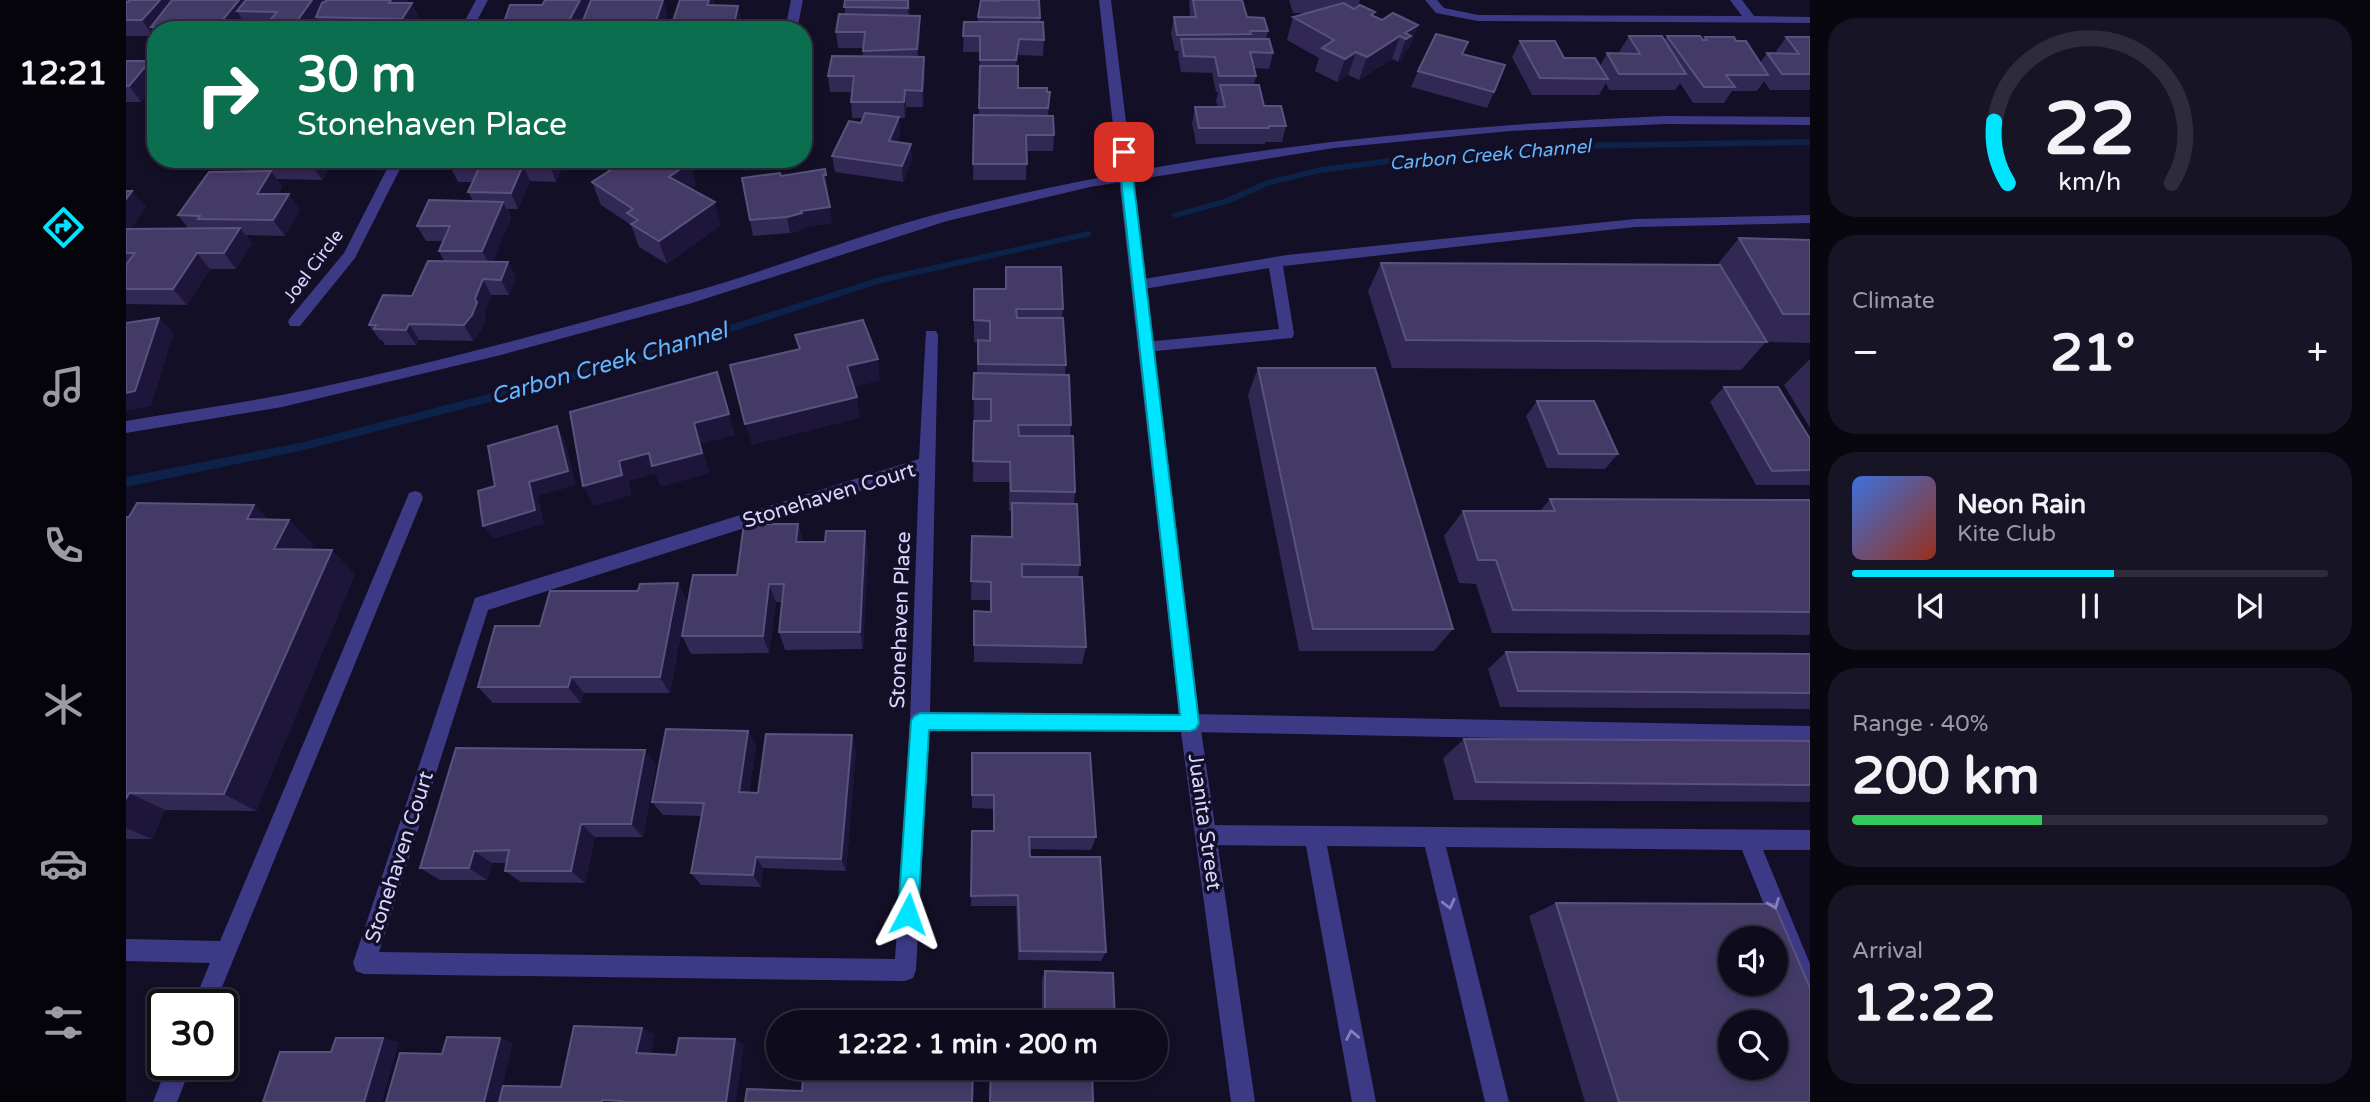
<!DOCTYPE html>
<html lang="en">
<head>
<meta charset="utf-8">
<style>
	body { margin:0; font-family:"Varela Round",sans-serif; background:#171425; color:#f1f3f6; height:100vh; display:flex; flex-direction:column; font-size:26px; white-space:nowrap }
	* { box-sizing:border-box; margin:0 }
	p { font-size:23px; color:#9b9ba3 }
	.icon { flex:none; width:38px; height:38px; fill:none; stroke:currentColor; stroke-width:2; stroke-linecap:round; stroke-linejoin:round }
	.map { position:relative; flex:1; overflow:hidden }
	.panel { display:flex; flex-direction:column; gap:18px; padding:18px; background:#08060f; width:560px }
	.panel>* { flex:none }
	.hud { position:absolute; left:21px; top:21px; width:665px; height:147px; border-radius:28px; box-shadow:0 4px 10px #0003,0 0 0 2px #2e2b3b; background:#0b6e4f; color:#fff; overflow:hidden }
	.fabs { position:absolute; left:1592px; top:926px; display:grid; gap:14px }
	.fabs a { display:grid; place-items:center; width:70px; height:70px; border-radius:50%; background:#0e0b1c; box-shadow:0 4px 10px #0003,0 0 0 2px #2e2b3b; font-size:35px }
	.speed { position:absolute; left:21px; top:989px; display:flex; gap:14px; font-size:35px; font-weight:700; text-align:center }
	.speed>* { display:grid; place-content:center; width:91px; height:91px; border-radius:50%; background:#0e0b1c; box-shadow:0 4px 10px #0003,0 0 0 2px #2e2b3b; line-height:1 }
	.speed .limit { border:4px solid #111; border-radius:10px; background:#fff; color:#111 }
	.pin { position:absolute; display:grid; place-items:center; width:60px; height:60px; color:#fff; margin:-30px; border-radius:14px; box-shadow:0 4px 10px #0006 }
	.me { position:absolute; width:77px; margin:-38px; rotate:4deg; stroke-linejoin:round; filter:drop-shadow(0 0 5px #0008) }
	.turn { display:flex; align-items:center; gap:24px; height:147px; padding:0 35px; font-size:32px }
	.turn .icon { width:91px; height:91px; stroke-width:2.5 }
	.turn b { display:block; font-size:49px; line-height:60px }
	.big { font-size:52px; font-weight:700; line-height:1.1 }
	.panel .card { flex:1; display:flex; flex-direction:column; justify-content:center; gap:10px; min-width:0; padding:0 24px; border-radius:28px; background:#171425 }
	.panel .dial { align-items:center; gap:0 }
	.dial svg { height:182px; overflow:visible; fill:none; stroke:#2e2b3b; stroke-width:7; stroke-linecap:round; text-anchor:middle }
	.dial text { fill:#f1f3f6; stroke:none }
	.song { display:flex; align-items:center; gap:21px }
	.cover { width:84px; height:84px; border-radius:10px; background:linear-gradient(135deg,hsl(220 70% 55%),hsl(10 70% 35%)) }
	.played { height:7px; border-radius:4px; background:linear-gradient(90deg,#00e5ff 55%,#2e2b3b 55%) }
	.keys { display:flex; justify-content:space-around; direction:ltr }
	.heat { display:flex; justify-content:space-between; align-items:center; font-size:38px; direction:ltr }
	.charge { height:10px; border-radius:5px; background:linear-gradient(90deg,#34c759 40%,#2e2b3b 0) }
	.trip { position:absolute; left:640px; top:1010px; width:402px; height:70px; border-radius:35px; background:#0e0b1c; box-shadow:0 4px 10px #0003,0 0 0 2px #2e2b3b; font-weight:700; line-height:70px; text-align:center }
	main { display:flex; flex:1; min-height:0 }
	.menu { display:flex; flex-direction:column; width:126px; justify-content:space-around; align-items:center; background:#06040b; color:#9b9ba3 }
	.menu .icon { width:49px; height:49px }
	.menu .active { color:#00e5ff }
	.menu b { font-size:32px; color:#f1f3f6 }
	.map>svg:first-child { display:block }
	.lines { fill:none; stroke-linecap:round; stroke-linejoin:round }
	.stream { fill:#0c2248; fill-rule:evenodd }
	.service { fill:#3d3a85; fill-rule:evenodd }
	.minor { fill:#3d3a85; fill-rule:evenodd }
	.wall { fill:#312854; fill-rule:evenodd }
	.shaded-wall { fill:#1d163a }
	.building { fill:#433a66; stroke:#5a527e; stroke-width:2; fill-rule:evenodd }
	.oneway { stroke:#837fbc }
	.route { fill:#00e5ff; stroke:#0095a6; stroke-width:2 }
	.labels { text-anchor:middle; stroke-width:7; stroke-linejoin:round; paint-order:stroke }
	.far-street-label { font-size:18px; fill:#d9d4ff; stroke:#130f26 }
	.far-water-label { font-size:19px; font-style:italic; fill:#62b6ff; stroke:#130f26 }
	.street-label { font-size:21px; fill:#d9d4ff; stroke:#130f26 }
	.water-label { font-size:23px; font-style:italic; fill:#62b6ff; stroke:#130f26 }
</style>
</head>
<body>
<main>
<nav class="menu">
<b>12:21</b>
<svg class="icon active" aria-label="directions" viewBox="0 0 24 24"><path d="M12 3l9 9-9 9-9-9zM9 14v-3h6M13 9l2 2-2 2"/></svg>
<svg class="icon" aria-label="music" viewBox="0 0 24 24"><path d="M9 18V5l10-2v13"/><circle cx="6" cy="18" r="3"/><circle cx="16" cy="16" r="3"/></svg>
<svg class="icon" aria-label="phone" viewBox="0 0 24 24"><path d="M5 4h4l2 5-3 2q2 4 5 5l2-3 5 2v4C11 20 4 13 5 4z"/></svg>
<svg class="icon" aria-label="climate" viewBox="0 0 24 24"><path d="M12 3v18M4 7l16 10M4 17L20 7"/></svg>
<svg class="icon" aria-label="car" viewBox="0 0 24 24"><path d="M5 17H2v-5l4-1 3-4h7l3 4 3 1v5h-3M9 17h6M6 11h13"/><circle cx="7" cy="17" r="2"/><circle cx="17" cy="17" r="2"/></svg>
<svg class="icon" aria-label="filters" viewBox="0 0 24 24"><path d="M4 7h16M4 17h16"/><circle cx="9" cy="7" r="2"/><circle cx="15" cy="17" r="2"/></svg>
</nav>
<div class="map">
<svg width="1684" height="1102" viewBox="0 0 1684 1102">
	<rect width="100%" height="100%" fill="#130f26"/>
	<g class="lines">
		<path class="stream" d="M1684,139V145L1443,149L1271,163L1195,173L1144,185L1104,203L1050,218L1045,215L1047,213L1098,199L1141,180L1195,167L1271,157L1443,143Z
			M962,231L965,232V236L755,283L495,368L178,450L0,487V477L178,442L494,360L754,277Z"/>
		<path class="service" d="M1539,116L1684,117V125L1539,124L1384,131L1208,148L964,187L821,221L566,303L375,355L156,407L0,433V421C52,412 104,405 156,395C290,368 424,332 555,295C644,271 730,235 819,212C1056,152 1295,127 1539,116Z
			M1684,215V223L1509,227L1157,266L1168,334L1166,338L1019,352L1011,347L1019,342L1153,329L1143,268L1012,290L1005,285L1012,280L1161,255L1509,219Z
			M289,491L295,493L297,498L89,1004H67L84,963L0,961V939L94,941L281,498L283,493Z
			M1064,714L1684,726V744L1064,732L1057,729L1054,723L1057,717Z
			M1081,825L1684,830V850H1637L1684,964V1002L1676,999L1616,850L1320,847L1383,1102H1359L1299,847L1201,846L1250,1102H1226L1180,846L1081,845L1074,842L1071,835L1074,828Z
			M42,1064H66L51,1102H27Z"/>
		<path class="minor" d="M350,0H362L346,30H334Z
			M665,0H677L671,30H659Z
			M973,0H985L1074,723L1129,1102H1105L1055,732L803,730L790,970L787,978L779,981L238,974L230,971L227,963L349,598L793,459L800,331H810L812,335L804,712L1053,714ZM793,472L784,721L769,959L253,952L362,610Z
			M1299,0H1311L1318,8L1352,15L1616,16L1604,0H1616L1628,16L1684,17V23L1352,21L1310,13Z
			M266,159H279L229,258L174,326H164L162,322L164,318L218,253Z"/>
	</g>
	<path class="wall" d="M0,0H282L281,3L294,19L287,30H187L197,29L192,20L185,30H150L149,27H121L118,22L112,30H30V34L27,36H0Z
		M537,0L541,16L536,30H456L455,26L459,15L452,30H378L377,25L463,4Z
		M719,0H784L783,16H794V32L792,57L799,73L797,107H780L779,118H773L774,133L771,142L786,160L777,182L709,172L706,156L735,123L737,118H726L725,102L726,92H704L702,76L737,56V48H712L710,32L719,14Z
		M1063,0H1116L1121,17L1142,31L1140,39L1147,53L1143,69L1128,68L1130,76L1128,85L1138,106L1160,126L1156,142H1139V144H1070L1066,123L1069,107H1092L1090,101L1092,92H1090L1086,73L1055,72L1052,55L1053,51H1049L1045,33L1048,17H1064Z
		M1163,0H1234L1232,7L1249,12L1247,16L1256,20L1292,25L1283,48L1280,50L1276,59L1272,62L1266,59L1233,80L1222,75L1211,82L1189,71L1193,58L1161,40L1167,17L1182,13H1167Z
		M872,1L914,18V22L918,40L917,56L892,55L891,66L892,88L924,92L922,116L928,135L927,151H901L900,180H847L848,115H853L854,52H837L838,22H852V17Z
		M589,5L612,6L615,22L614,30H548L546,24Z
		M1503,36L1539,40L1541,36L1577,40L1579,37L1610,41L1634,63L1641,53H1649L1660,37H1684V90H1644L1638,81L1631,91H1606L1598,103H1567L1554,83L1549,90H1483L1480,83L1473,95H1406L1386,57L1394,41L1438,58L1474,66L1481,53L1494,54L1493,52Z
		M1337,54L1368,92L1361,108L1285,87L1292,71Z
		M0,61H24L30,70V102L23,92L15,102H0Z
		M208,159L196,180L151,179L156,187L152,194L174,210L159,236L120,235L126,243L110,269H84L61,305L0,304V191L20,207L4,229L62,228L52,215L121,171L115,163Z
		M495,159H558L570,185L565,189L595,225L541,264L513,247L505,225L475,205L466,182L502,159ZM509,160H527L518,165Z
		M439,160L430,182L404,181L392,209H381L385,218L367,261L382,262L390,277L383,295H365L358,314L360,318L355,330L347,341L293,340L290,345H259L256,340H254L243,325L286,296L318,261L313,251L317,241H300L291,226L347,201L342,192L347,182H332L324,166Z
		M655,176L703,191H700L706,223L678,227L679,229L664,233L627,236L616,178Z
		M1613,238L1684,240V343L1640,342L1615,370L1266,368L1242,291L1255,263L1591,265Z
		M880,267L937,309L936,318L940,365L939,374L945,425L944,436L949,492L948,504L954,565L952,577L960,647L956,664L848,662V611L864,612V600H845L846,536L885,537V511H883V482H847L848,373H851L852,343L848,342V289H879Z
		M1684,359V428L1658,385Z
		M1132,368L1327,629L1308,651H1173L1122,395Z
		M1598,387L1684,439V485H1630L1584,402Z
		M1411,401L1492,454L1479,469L1421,468L1400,416Z
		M1424,499L1684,500V635L1366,633L1350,584L1333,583L1318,536L1337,511H1414Z
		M0,517L143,520L187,544L185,550L229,574L130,811L39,810L26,839H0Z
		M672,524L677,542L742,551L737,649L659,650L653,632L656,602H650L643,653L565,654L556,636L611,575Z
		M552,583L561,602L544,693H458L455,703H367L352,687L414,626L512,591Z
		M1380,652L1684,654V709L1374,707L1362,669Z
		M622,731L630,746L623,793H632L726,735L730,751L720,871L637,868L635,887L575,885L565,873L575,816L537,815L526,802Z
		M1338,739L1684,741V802L1328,800L1317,758Z
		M846,753L970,837L965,850L903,849L904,857L980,952L975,961L892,960L890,906H845L846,831H867V809L846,808Z
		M530,765L517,837H469L459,883L395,882L379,871L380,863H366L361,880H314L294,868Z
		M1430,903L1684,1102H1459L1403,916Z
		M919,971L989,1022H916V979Z
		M864,1068H991V1071L985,1076L966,1075L967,1102H863Z"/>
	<path class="shaded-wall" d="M34,0H55L25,27L29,33L27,36L16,20Z
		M113,0H131L111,11L118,22L112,30H92L90,28Z
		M186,0H200L202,5L190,17L192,20L185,30H176L171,21Z
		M265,0H282L271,19L263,3Z
		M454,0H462L464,6L452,30H438Z
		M537,0L541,16L536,30H528V27Z
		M583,0H588L589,5H581Z
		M782,0H784L782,24Z
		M286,3L294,19L287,30H282L276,19Z
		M612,6L615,22L614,30H609L608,24Z
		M794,16V32L792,65L791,49Z
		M1292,25L1283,48L1280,50L1276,59L1272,62L1280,39L1279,33Z
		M1274,36L1266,59L1233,80L1241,57Z
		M893,39L892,55L890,76V60Z
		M1230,52L1222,75L1211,82L1219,59Z
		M798,57L799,73L797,107L796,91Z
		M24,61L30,70V84L15,102L3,86Z
		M779,90L780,107L779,118L778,102Z
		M773,117L774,133L764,157L763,141Z
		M785,144L786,160L777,182L776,166Z
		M188,159H208L196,180L185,164Z
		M426,159H439V160L430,182L424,165Z
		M564,162L570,185L550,200L543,177Z
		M397,165L404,181L392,209L385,193Z
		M145,171L156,187L142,210L131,194Z
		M697,175H700L703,191H699Z
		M6,191L20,207L0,234V199Z
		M163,194L174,210L159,236L147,220Z
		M377,202L385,218L365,267L356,251Z
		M589,202L595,225L541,264L533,241Z
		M704,207L706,223L678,227L679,229L664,233L661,217L675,211Z
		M114,228L126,243L110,269L98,253Z
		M71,253L84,269L61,305L47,289Z
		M382,262L390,277L383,295L375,280Z
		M357,279L365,295L358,314L360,318L355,330L347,341L338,325Z
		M33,318L48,333L25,406L0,411V393Z
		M283,324L293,340L290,345L280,330Z
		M752,359L754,381L724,388L721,366Z
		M591,372L609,435L575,444L584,473L535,487L529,474L503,481L506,495L468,506L457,486L493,461L523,453L568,423Z
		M731,397L734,418L626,445L619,424Z
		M431,426L439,441L450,485L412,496L418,524L367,539L357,526L403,482Z
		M128,505L154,530L121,519Z
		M163,520L187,544L174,573L148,549Z
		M672,524L677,543L670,542Z
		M739,531L742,551L737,649L734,632Z
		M206,550L229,574L130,811L98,794Z
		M552,583L561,602L544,693L534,677Z
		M643,584L650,602L643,653L637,636Z
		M445,677L458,693L455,703L442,687Z
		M622,731L630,746L621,806L613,792Z
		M726,735L730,751L720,871L715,859Z
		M519,750L530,765L517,837L505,824Z
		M3,793L39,810L26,839L0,828V799Z
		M455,824L469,837L459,883L445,871Z
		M348,851L366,863L361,880L343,868Z
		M630,857L637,868L635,887L627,875Z
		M516,1028L529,1034L524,1059L510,1053Z
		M257,1038L273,1042L256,1102H238Z
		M374,1038L387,1042L373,1102H358Z
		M609,1039L618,1045L610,1102H600Z"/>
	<path class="building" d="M4,0H34L16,20H0V2H2Z
		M46,0H113L90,28L25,27Z
		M120,0H186L171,21L144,20L151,12L111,11Z
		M202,0H265L263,3H286L276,19L190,17L196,3Z
		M419,0H454L438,30H378L380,25H377L384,5H416Z
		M465,0H537L528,27L455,26Z
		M554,0H583L581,5L612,6L608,24H546Z
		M719,0H782V8L718,7Z
		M855,0L872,1V0H913L914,18L852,17Z
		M1067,0H1116L1121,17L1138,18L1142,31H1124L1125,34L1051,35L1048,17H1070Z
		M1217,3L1228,9L1234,5L1249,12L1245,15L1256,20L1267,13L1292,25L1279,33L1285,36L1280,39L1274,36L1241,57L1230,52L1219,59L1196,48L1208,40L1167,17Z
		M713,14L794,16L791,49L737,51L739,32H710Z
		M838,22H917L918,40L893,39L890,60H854V36H837Z
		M207,26L272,27L270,30H187L205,29Z
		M1310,34L1342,42L1336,54L1379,65L1368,92L1292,71Z
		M1503,36H1536L1560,74H1493L1481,53L1514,54Z
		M1541,36H1574L1577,40H1581L1579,37H1608L1610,41H1620L1642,75H1600L1609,87H1578Z
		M1660,37H1684V74H1656L1641,53L1673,54Z
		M1055,39H1143L1147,53L1124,52L1130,76H1093L1089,57L1058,56Z
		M1394,41H1429L1438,58H1469L1482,79L1414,78Z
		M706,56L798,57L796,91L779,90L778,102H725L728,76H702Z
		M0,61H24L3,86H0Z
		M854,66H892V88H921V92H924L922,108H853Z
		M30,83V92L22,91Z
		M1094,85H1133L1138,106H1155L1160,126H1143V128H1073L1069,107H1099Z
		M739,113L773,117L763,141L785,144L776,166L706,156L723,121L735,123Z
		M848,115L927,116L928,135H900L901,164H847Z
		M118,159H188L185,164L115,163Z
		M328,159H426L424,165H397L385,193L342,192L354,166H324Z
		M502,159H508L518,165L529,159H558L564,162L543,177L589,202L533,241L505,224L512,220L501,213L507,209L466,182Z
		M699,169L700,175H697L704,207L675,211L676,213L661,217L624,220L616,178L654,173L655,176Z
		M145,171L131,194H163L147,220L72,219L74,216L52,215L83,172Z
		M0,191H6L0,199Z
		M303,200L377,202L356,251H313L324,226H291Z
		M114,228L98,253H71L47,289H0V265L9,253H0V229Z
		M1613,238L1684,240V314H1657Z
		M302,261L382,262L375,280L357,279L349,299L351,302L346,315L338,325L283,324L280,330L248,329L250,325H243L257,295L286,296Z
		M1255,263L1594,265L1641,342L1280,340Z
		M880,267H935L937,309H890L891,318H937L940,365L852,364V340L864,341V321L848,320V289H880Z
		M33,318L9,391L0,393V323Z
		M737,320L752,359L721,366L731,397L619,424L604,365L674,349L669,335Z
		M1132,368H1249L1327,629H1187Z
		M591,372L603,414L568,423L576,453L526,466L523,453L493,461L496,475L457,486L444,412Z
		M848,373L943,375L945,425H892L893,436H947L949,492L885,491L884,462L847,461L848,421H865V399H847Z
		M1598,387H1652L1684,439V470L1646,471Z
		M1411,401H1468L1492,454H1433Z
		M431,426L442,471L403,482L409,510L357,526L352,491L369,486L362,446Z
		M1424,499L1684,500V612L1387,610L1370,560H1352L1337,511H1429Z
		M11,503L128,505L121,519L163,520L148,549L206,550L98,794L3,793L0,799V517H3Z
		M886,503L951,504L954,565L896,564V577H956L960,647L848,645V611L865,612V582L845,581L846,536L886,537Z
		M618,524H672L670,542H699L700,531H739L734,632H653L658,584H643L637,636H556L567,575H611Z
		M552,583L534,677H445L442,687H352L369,626H414L424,591H512L514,584Z
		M1380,652L1684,654V693L1392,691Z
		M540,729L622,731L613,792L632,793L640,734L726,735L715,859L630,857L627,875L565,873L578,803L526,802Z
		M1338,739L1684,741V785L1350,782Z
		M330,748L519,750L505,824H455L445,871H379L383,850L348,851L343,868H294Z
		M846,753H964L970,837H903L904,857H974L980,952L894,951L892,895L845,896L846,831H868V795H846Z
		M1430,903L1648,904L1684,988V1102H1493ZM1605,938H1650V984H1605ZM1605,1022H1650V1068H1605Z
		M919,971L987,973L989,1022H919Z
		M448,1026L516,1028L510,1053L550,1055L553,1038L609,1039L600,1102H496V1101L476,1100V1102H373L377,1086L435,1087Z
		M321,1037L374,1038L358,1102H260L274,1053L316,1054Z
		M210,1038H257L238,1102H137L154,1052H205Z
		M678,1068H847L846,1102H619L621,1089L676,1091Z
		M865,1068H991V1071L966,1070L967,1102H864Z"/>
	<defs><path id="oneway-chevron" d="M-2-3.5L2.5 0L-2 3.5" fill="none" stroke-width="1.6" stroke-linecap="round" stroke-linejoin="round" transform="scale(1.75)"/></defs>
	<g class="oneway">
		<use href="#oneway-chevron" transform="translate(1323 904) rotate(76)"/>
		<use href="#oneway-chevron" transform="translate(1648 904) rotate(68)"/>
		<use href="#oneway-chevron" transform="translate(1226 1035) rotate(-101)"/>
	</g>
	<path class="route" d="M998,149L1004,152L1073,723L1070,729L1064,731L803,730L792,914L789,921L782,924L775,921L772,914L785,721L788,716L794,713L1054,715L992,152Z"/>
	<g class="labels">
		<g class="far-street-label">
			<text transform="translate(187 266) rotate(-53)" y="6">Joel Circle</text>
		</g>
		<g class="far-water-label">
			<text transform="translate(1364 154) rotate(-5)" y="7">Carbon Creek Channel</text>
		</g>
		<g class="street-label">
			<text transform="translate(703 495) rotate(-17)" y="7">Stonehaven Court</text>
			<text transform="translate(774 620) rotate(-88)" y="7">Stonehaven Place</text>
			<text transform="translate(1079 822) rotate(82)" y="7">Juanita Street</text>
			<text transform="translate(273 857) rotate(-72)" y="7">Stonehaven Court</text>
		</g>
		<g class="water-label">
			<text transform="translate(483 363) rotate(-16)" y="8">Carbon Creek Channel</text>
		</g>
	</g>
</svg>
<div class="fabs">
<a><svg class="icon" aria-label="sound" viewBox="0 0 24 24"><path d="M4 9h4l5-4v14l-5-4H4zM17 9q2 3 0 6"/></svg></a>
<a><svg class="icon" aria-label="search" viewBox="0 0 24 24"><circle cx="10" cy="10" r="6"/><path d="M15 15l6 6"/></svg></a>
</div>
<div class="speed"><div class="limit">30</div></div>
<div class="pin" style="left:998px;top:152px;background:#d93025"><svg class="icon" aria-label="arrive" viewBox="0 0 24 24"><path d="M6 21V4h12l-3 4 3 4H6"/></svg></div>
<svg class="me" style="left:782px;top:914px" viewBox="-20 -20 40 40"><path d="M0-17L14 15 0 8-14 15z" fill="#00e5ff" stroke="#fff" stroke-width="4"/></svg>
<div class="trip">12:22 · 1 min · 200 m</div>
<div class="hud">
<div class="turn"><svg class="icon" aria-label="right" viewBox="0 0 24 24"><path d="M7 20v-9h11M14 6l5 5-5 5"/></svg><div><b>30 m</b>Stonehaven Place</div></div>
</div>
</div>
<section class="panel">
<div class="card dial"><svg viewBox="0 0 100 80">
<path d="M14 69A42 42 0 1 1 86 69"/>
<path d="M14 69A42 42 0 0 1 8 42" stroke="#00e5ff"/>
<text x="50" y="56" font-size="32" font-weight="700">22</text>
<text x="50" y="72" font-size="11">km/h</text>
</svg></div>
<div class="card"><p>Climate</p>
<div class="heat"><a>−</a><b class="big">21°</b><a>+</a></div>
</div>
<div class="card">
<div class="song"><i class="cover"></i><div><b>Neon Rain</b><p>Kite Club</p></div></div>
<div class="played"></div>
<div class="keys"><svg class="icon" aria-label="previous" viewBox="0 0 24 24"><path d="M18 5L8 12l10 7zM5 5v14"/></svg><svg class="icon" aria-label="pause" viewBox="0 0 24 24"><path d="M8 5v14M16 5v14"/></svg><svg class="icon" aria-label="next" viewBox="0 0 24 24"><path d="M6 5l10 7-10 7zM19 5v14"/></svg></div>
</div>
<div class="card"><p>Range · 40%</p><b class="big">200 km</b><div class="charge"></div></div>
<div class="card"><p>Arrival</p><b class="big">12:22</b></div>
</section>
</main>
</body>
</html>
